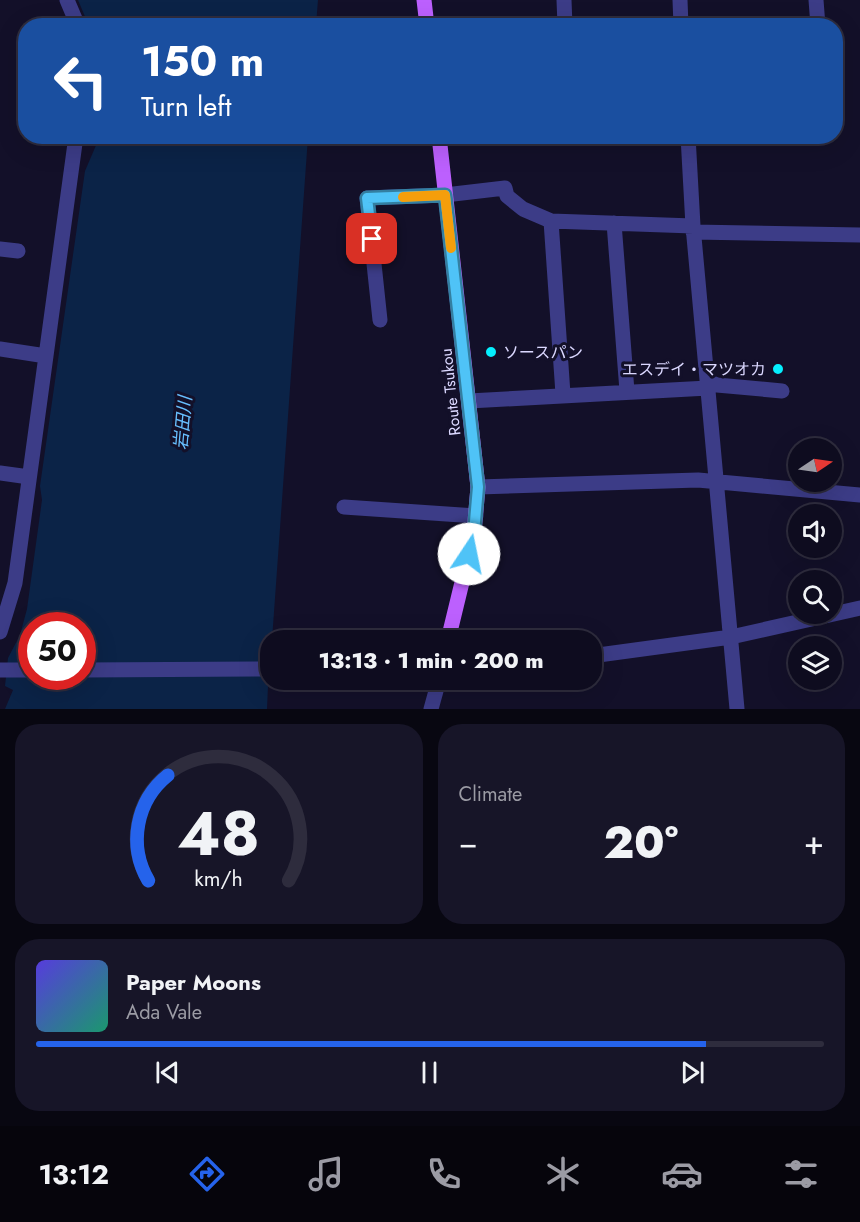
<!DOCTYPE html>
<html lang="en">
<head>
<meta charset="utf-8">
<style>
	body { margin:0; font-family:Jost,"Noto Sans JP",sans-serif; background:#171528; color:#f1f3f6; height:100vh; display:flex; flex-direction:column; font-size:22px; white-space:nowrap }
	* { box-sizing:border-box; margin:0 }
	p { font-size:20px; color:#9b9ba4 }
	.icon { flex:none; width:33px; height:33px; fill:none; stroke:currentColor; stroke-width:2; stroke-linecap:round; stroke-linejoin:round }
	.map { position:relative; height:709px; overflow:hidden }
	.side { display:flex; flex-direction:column; gap:15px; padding:15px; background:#080711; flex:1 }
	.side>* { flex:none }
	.guide { position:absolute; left:18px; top:18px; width:825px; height:126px; border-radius:24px; box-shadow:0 6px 24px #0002,0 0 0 2px #2e2c3d; background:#1a4fa0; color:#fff; overflow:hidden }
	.needle { width:39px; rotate:77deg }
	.controls { position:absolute; left:788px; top:438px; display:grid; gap:12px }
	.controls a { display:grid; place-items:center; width:54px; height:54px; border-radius:50%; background:#0e0c1f; box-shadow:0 6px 24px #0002,0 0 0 2px #2e2c3d; font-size:30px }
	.speed { position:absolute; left:18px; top:612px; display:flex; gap:12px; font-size:30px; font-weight:700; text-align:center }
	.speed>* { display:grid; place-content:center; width:78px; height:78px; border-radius:50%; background:#0e0c1f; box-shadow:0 6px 24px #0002,0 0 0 2px #2e2c3d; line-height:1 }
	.speed .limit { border:9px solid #d22; background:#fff; color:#111 }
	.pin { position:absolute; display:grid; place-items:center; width:51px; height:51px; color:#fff; margin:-26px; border-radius:12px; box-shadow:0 3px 9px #0006 }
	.me { position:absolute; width:66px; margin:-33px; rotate:11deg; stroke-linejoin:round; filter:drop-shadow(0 0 4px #0008) }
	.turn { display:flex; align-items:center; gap:21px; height:126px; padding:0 24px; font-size:27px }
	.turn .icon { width:78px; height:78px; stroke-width:2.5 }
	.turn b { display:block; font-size:42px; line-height:51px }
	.big { font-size:45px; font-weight:800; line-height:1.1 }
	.side .widget { flex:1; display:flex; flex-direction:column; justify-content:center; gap:9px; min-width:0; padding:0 21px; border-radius:24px; background:#171528 }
	.side .dial { align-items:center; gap:0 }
	.dial svg { height:156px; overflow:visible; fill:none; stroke:#2e2c3d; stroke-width:7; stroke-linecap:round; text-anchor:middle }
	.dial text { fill:#f1f3f6; stroke:none }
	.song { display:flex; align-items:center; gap:18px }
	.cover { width:72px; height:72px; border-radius:9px; background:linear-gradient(135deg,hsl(250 70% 55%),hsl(160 70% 35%)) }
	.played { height:6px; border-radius:3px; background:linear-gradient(90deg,#2563eb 85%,#2e2c3d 85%) }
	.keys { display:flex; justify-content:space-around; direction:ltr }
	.heat { display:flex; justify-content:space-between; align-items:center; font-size:33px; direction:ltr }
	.side .tiles { flex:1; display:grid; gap:15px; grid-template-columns:1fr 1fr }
	.widget:last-child { grid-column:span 2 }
	.trip { position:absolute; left:260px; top:630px; width:342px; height:60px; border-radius:24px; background:#0e0c1f; box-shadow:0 6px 24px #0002,0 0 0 2px #2e2c3d; font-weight:800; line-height:60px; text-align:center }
	.tab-bar { display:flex; height:96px; justify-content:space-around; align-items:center; background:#06050c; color:#9b9ba4 }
	.tab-bar .icon { width:42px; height:42px }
	.tab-bar .current { color:#2563eb }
	.tab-bar b { font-size:27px; color:#f1f3f6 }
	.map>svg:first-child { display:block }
	.water { fill:#0b2347; fill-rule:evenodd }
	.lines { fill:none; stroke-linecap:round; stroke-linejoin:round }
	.minor { stroke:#3c3c87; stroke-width:15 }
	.major { stroke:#bc60fe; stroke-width:15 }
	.route-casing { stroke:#337fa1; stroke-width:15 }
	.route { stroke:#4fc3f7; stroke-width:10 }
	.slow { stroke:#f59e0b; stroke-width:10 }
	.poi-dot { fill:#05effe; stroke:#131029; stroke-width:2 }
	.labels { text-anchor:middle; stroke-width:6; stroke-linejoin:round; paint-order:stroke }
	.poi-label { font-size:16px; fill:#dbd8ff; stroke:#131029; text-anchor:start }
	.street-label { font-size:16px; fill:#dbd8ff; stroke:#131029 }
	.water-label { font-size:18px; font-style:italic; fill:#67befe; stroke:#131029 }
</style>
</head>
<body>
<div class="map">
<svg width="860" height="709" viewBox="0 0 860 709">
	<rect width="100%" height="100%" fill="#131029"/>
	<path class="water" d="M78,0H318L316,25L89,26Z
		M98,137H308L272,640H270L267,709H5L13,690L5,686L8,658L20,635L27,609L42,500L40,486L85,171L97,143ZM32,626H82V676H32Z"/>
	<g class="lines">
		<path class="minor" d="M67,0L78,26
			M564,0L565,26
			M680,0L681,26
			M816,0L818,26
			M688,136L693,226L737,709
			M551,221L563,394
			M614,223L627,391
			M693,232L860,235
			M0,249L18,251
			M380,320L367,198L445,195L505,188L507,196L523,209L551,221L693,226
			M0,349L46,356
			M707,381L717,385L782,391
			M469,401L708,388
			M0,473L22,476
			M478,487L698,480L860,495
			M344,507L476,516
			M0,632L15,583L76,136
			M591,656L731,637L860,608
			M0,670H32
			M82,670L270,669
			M431,709L439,680"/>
		<path class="major" d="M424,0L427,26
			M439,136L478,487L474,533L448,640"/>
	</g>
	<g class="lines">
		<g class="route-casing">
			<path id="route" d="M372,239L367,198L445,195L478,487L474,533L469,554"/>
		</g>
		<use href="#route" class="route"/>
		<path class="slow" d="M403,197L445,195L451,248"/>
	</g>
	<g class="poi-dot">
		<circle cx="491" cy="352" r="6"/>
		<circle cx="778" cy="369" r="6"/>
	</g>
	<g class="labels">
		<g class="poi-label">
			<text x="503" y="358">ソースパン</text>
			<text x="766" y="375" text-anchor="end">エスデイ・マツオカ</text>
		</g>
		<g class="street-label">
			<text transform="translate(450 392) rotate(-96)" y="6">Route Tsukou</text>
		</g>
		<g class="water-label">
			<text transform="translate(183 423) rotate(-85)" y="6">岩田川</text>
		</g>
	</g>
</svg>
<div class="controls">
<a><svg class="needle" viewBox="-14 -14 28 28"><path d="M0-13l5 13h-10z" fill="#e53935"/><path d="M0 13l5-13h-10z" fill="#9b9ba4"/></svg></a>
<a><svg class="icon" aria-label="sound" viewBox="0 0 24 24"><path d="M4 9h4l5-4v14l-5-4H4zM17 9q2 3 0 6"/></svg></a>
<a><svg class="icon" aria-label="search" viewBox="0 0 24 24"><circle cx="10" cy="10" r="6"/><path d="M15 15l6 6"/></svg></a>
<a><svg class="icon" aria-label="layers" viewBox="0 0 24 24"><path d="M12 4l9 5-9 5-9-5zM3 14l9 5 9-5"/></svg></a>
</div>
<div class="speed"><div class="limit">50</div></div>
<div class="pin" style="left:372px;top:239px;background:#d93025"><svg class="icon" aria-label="arrive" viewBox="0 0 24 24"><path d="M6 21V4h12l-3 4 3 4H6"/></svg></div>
<svg class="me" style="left:469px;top:554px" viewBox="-20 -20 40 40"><circle r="19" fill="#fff"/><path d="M0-13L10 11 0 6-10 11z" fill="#4fc3f7"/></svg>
<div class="trip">13:13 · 1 min · 200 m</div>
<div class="guide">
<div class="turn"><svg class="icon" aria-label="left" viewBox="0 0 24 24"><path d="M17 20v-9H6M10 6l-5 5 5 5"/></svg><div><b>150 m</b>Turn left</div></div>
</div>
</div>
<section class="side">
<div class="tiles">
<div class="widget dial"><svg viewBox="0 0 100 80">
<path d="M14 69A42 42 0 1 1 86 69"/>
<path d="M14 69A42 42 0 0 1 24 15" stroke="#2563eb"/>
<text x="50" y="56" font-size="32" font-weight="700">48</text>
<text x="50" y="72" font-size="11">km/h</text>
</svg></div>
<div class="widget"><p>Climate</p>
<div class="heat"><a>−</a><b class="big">20°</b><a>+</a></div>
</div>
<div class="widget">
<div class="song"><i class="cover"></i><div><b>Paper Moons</b><p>Ada Vale</p></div></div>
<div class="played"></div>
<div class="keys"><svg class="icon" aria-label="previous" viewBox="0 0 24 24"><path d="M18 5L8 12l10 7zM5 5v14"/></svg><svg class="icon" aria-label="pause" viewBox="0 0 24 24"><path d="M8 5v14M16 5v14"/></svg><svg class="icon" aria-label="next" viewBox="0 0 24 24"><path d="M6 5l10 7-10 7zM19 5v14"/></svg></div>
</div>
</div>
</section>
<nav class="tab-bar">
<b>13:12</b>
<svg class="icon current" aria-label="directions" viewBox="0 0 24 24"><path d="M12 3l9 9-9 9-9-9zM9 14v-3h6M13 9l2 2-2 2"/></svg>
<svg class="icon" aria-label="music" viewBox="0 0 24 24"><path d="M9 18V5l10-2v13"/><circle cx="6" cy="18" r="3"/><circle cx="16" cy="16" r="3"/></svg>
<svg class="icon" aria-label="phone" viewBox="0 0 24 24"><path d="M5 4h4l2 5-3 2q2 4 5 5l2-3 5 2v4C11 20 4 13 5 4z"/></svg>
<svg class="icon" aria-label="climate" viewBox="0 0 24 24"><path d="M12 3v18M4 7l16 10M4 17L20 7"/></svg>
<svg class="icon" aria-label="car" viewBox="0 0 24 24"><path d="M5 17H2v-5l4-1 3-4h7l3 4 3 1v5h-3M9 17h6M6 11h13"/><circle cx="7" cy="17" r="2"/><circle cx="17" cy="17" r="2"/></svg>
<svg class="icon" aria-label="filters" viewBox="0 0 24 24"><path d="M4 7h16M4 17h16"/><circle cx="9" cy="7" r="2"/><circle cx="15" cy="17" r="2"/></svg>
</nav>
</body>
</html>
